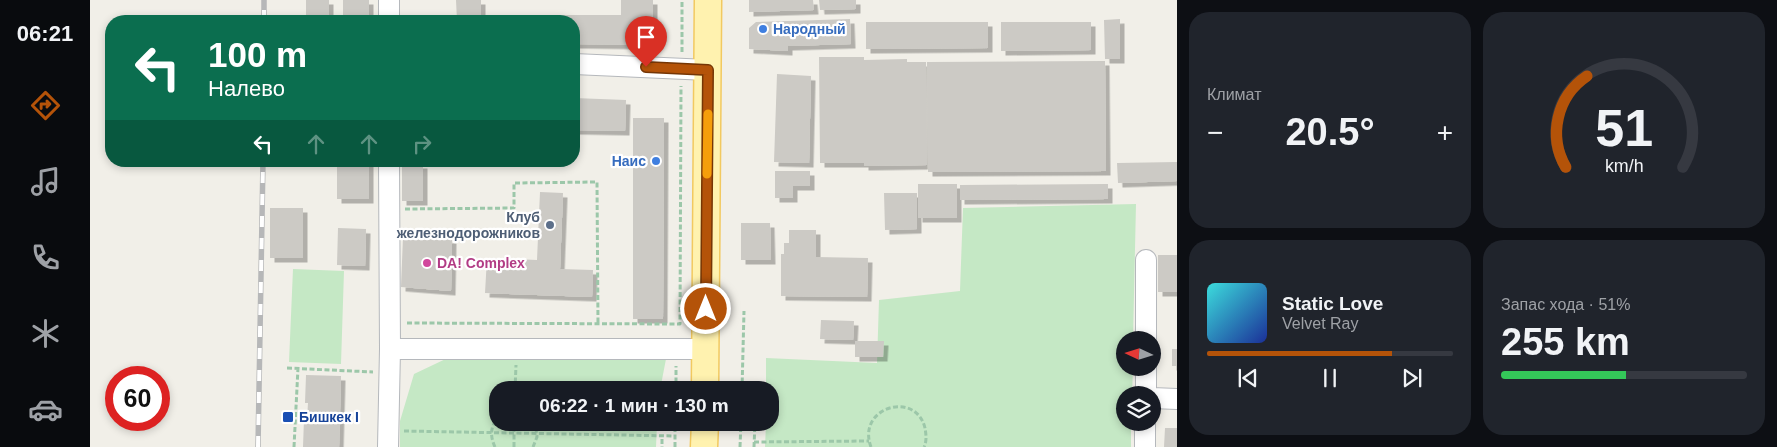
<!DOCTYPE html>
<html lang="ru">
<head>
<meta charset="utf-8">
<style>
	body { margin:0; font-family:Helvetica,sans-serif; background:#20242c; color:#f1f3f6; height:100vh; display:flex; flex-direction:column; font-size:19px; white-space:nowrap }
	* { box-sizing:border-box; margin:0 }
	p { font-size:16px; color:#9ea1a6 }
	.icon { flex:none; width:28px; height:28px; fill:none; stroke:currentColor; stroke-width:2; stroke-linecap:round; stroke-linejoin:round }
	.map { position:relative; flex:1; overflow:hidden }
	.panel { display:flex; flex-direction:column; gap:12px; padding:12px; background:#0d0f14; width:600px }
	.panel>* { flex:none }
	.top-card { position:absolute; left:15px; top:15px; width:475px; height:152px; border-radius:20px; box-shadow:0 2px 8px #0003; background:#0b6e4f; color:#fff; overflow:hidden }
	.needle { width:32px; rotate:274deg }
	.buttons { position:absolute; left:1026px; top:331px; display:grid; gap:10px }
	.buttons a { display:grid; place-items:center; width:45px; height:45px; border-radius:50%; background:#171b24; box-shadow:0 2px 8px #0003; font-size:25px }
	.speed { position:absolute; left:15px; top:366px; display:flex; gap:10px; font-size:25px; font-weight:700; text-align:center }
	.speed>* { display:grid; place-content:center; width:65px; height:65px; border-radius:50%; background:#171b24; box-shadow:0 2px 8px #0003; line-height:1 }
	.speed .limit { border:8px solid #d22; background:#fff; color:#111 }
	.pin { position:absolute; display:grid; place-items:center; width:42px; height:42px; color:#fff; margin:-51px -21px; border-radius:50% 50% 50% 0; rotate:-45deg; box-shadow:0 0 5px #0007 }
	.pin .icon { rotate:45deg }
	.me { position:absolute; width:55px; margin:-28px; rotate:0deg; stroke-linejoin:round; filter:drop-shadow(0 0 4px #0008) }
	.turn { display:flex; align-items:center; gap:18px; height:105px; padding:0 20px; font-size:22px }
	.turn .icon { width:65px; height:65px; stroke-width:2.5 }
	.turn b { display:block; font-size:35px; line-height:42px }
	.lanes { display:flex; align-items:center; height:48px; padding:0 20px; background:#0003; justify-content:center; gap:25px; direction:ltr }
	.lanes .off { opacity:.35 }
	.big { font-size:38px; font-weight:800; line-height:1.1 }
	.panel .card { flex:1; display:flex; flex-direction:column; justify-content:center; gap:8px; min-width:0; padding:0 18px; border-radius:20px; background:#20242c }
	.panel .dial { align-items:center; gap:0 }
	.dial svg { height:130px; overflow:visible; fill:none; stroke:#363941; stroke-width:7; stroke-linecap:round; text-anchor:middle }
	.dial text { fill:#f1f3f6; stroke:none }
	.song { display:flex; align-items:center; gap:15px }
	.cover { width:60px; height:60px; border-radius:8px; background:linear-gradient(135deg,hsl(180 70% 55%),hsl(230 70% 35%)) }
	.played { height:5px; border-radius:2px; background:linear-gradient(90deg,#b45309 75%,#363941 75%) }
	.keys { display:flex; justify-content:space-around; direction:ltr }
	.heat { display:flex; justify-content:space-between; align-items:center; font-size:28px; direction:ltr }
	.charge { height:8px; border-radius:4px; background:linear-gradient(90deg,#34c759 51%,#363941 0) }
	.panel .tiles { flex:1; display:grid; gap:12px; grid-template-columns:repeat(2,1fr) }
	.trip { position:absolute; left:399px; top:381px; width:290px; height:50px; border-radius:20px; background:#171b24; box-shadow:0 2px 8px #0003; font-weight:800; line-height:50px; text-align:center }
	main { display:flex; flex:1; min-height:0 }
	.menu { display:flex; flex-direction:column; width:90px; justify-content:space-around; align-items:center; background:#090b0e; color:#9ea1a6 }
	.menu .icon { width:35px; height:35px }
	.menu .selected { color:#b45309 }
	.menu b { font-size:22px; color:#f1f3f6 }
	.map>svg:first-child { display:block }
	.green { fill:#c5e8c5 }
	.building { fill:#cccac5; filter:url(#shadow) }
	.lines { fill:none; stroke-linecap:round; stroke-linejoin:round }
	.minor-casing { stroke:#b5b8bc; stroke-width:22 }
	.major-casing { stroke:#f2c960; stroke-width:29 }
	.path { stroke:#9cc7a9; stroke-width:3; stroke-dasharray:5 2.5; stroke-linecap:butt }
	.minor { stroke:#fff; stroke-width:20 }
	.major { stroke:#fff2af; stroke-width:26 }
	.rail-casing { stroke:#b6b7b8; stroke-width:5.5 }
	.rail { stroke:#fff; stroke-width:4; stroke-dasharray:11; stroke-linecap:butt }
	.route-casing { stroke:#753606; stroke-width:12 }
	.route { stroke:#b45309; stroke-width:9 }
	.slow { stroke:#f59e0b; stroke-width:9 }
	.shop-dot { fill:#3f7fe0; stroke:#fff; stroke-width:2 }
	.service-dot { fill:#5c6f8a; stroke:#fff; stroke-width:2 }
	.hotel-dot { fill:#d1479c; stroke:#fff; stroke-width:2 }
	.transit-dot { fill:#1a4fb4; stroke:#fff; stroke-width:2 }
	.labels { text-anchor:middle; stroke-width:4.5; stroke-linejoin:round; paint-order:stroke }
	.shop-label { font-size:14px; font-weight:bold; fill:#366cbe; stroke:#fff; text-anchor:start }
	.service-label { font-size:14px; font-weight:bold; fill:#4e5e75; stroke:#fff; text-anchor:end }
	.hotel-label { font-size:14px; font-weight:bold; fill:#b23c85; stroke:#fff; text-anchor:start }
	.transit-label { font-size:14px; font-weight:bold; fill:#164399; stroke:#fff; text-anchor:start }
</style>
</head>
<body>
<main>
<nav class="menu">
<b>06:21</b>
<svg class="icon selected" aria-label="directions" viewBox="0 0 24 24"><path d="M12 3l9 9-9 9-9-9zM9 14v-3h6M13 9l2 2-2 2"/></svg>
<svg class="icon" aria-label="music" viewBox="0 0 24 24"><path d="M9 18V5l10-2v13"/><circle cx="6" cy="18" r="3"/><circle cx="16" cy="16" r="3"/></svg>
<svg class="icon" aria-label="phone" viewBox="0 0 24 24"><path d="M5 4h4l2 5-3 2q2 4 5 5l2-3 5 2v4C11 20 4 13 5 4z"/></svg>
<svg class="icon" aria-label="climate" viewBox="0 0 24 24"><path d="M12 3v18M4 7l16 10M4 17L20 7"/></svg>
<svg class="icon" aria-label="car" viewBox="0 0 24 24"><path d="M5 17H2v-5l4-1 3-4h7l3 4 3 1v5h-3M9 17h6M6 11h13"/><circle cx="7" cy="17" r="2"/><circle cx="17" cy="17" r="2"/></svg>
</nav>
<div class="map">
<svg width="1087" height="447" viewBox="0 0 1087 447">
	<defs>
		<filter id="shadow"><feDropShadow dx="4.5" dy="4.5" stdDeviation="0" flood-color="#0004"/></filter>
	</defs>
	<rect width="100%" height="100%" fill="#f1efe8"/>
	<path class="green" d="M1046,204L1043,340H1035V368H1043L1042,395H1035V422L1041,423V447H675L676,423L680,422V390H676V358L787,363L789,300L870,291L873,208Z
		M203,269L254,271L251,364L199,362Z
		M364,355L543,356L576,359L570,390H408V422L567,423L566,447H310V421L324,374Z"/>
	<path class="building" d="M216,0H239V21H216Z
		M253,0H279V21H253Z
		M366,0H391V21H367Z
		M531,0H563V45L484,44V21H444V15H531Z
		M659,0H723L724,10L659,12Z
		M729,0H766V9L730,10Z
		M760,19L761,44L698,46V51L659,49V28L666,22Z
		M1030,19V59H1015L1014,20Z
		M776,22H898V48L776,49Z
		M911,22H1001V50L911,51Z
		M729,57H774V60L817,59V62H836L837,165L774,166V163H730Z
		M1015,61L1016,171L838,172L837,62Z
		M687,74L721,76L719,163L684,162Z
		M484,98L536,100L535,131L484,130Z
		M543,118H574L573,319H543Z
		M247,161H279V199H247Z
		M1087,162V181L1028,183L1027,163Z
		M312,164H333V201H312Z
		M685,171H720V186H703V198H685Z
		M828,184H867V218H828Z
		M1018,184V199L870,200V185Z
		M450,192L473,193L470,269L503,270L502,297L395,293L397,258L447,260Z
		M794,193H827V229L795,230Z
		M180,208H213V258H180Z
		M651,223H680L681,260H651Z
		M248,228L276,229L275,266L247,265Z
		M699,230H726V257L778,258L777,297L691,296V254H694V243H699Z
		M313,237L362,239L361,291L311,287Z
		M1068,255H1087V292H1068Z
		M731,320L764,321L763,340L730,339Z
		M765,341H794L793,357H765Z
		M1082,349H1087V366H1082Z
		M216,375L251,376L249,447H213L214,419H217L218,403H215Z
		M1075,428H1087V447H1074Z"/>
	<g class="lines">
		<g class="minor-casing">
			<path id="minor" d="M299,21V0
				M484,64L618,70
				M299,161L300,349
				M1056,260V340
				M1056,368V395
				M1062,398L1087,399
				M298,447L300,349H616
				M1055,447V422"/>
		</g>
		<g class="major-casing">
			<path id="major" d="M615,390L618,0
				M614,447L615,422"/>
		</g>
		<path class="path" d="M592,52V0
			M315,209L424,208V183L507,182L508,324
			M317,323L590,324L591,86
			M197,368L283,372
			M425,390L426,365
			M586,390V366
			M652,390L654,311
			M573,429V422
			M314,431L585,436
			M572,439V447
			M664,442L779,441
			M204,447L208,368
			M405,447C400,436 400,427 408,418
			M424,447V422
			M443,447L447,437L445,422
			M585,447V422
			M650,447L651,422
			M664,447L665,422
			M781,447C766,407 826,390 835,428C836,434 837,441 834,447"/>
		<use href="#minor" class="minor"/>
		<use href="#major" class="major"/>
		<g class="rail-casing">
			<path id="rail" d="M174,21V0
				M168,447L173,161"/>
		</g>
		<use href="#rail" class="rail"/>
	</g>
	<g class="lines">
		<g class="route-casing">
			<path id="route" d="M556,67L618,70L616,309"/>
		</g>
		<use href="#route" class="route"/>
		<path class="slow" d="M617,174L618,114"/>
	</g>
	<g class="shop-dot">
		<circle cx="673" cy="29" r="5"/>
		<circle cx="566" cy="161" r="5"/>
	</g>
	<circle class="service-dot" cx="460" cy="225" r="5"/>
	<circle class="hotel-dot" cx="337" cy="263" r="5"/>
	<rect class="transit-dot" x="192" y="411" width="12" height="12" rx="2.5"/>
	<g class="labels">
		<g class="shop-label">
			<text x="683" y="34">Народный</text>
			<text x="556" y="166" text-anchor="end">Наис</text>
		</g>
		<g class="service-label">
			<text x="450" y="222">Клуб<tspan x="450" dy="16">железнодорожников</tspan></text>
		</g>
		<g class="hotel-label">
			<text x="347" y="268">DA! Complex</text>
		</g>
		<g class="transit-label">
			<text x="209" y="422">Бишкек I</text>
		</g>
	</g>
</svg>
<div class="buttons">
<a><svg class="needle" viewBox="-14 -14 28 28"><path d="M0-13l5 13h-10z" fill="#e53935"/><path d="M0 13l5-13h-10z" fill="#9ea1a6"/></svg></a>
<a><svg class="icon" aria-label="layers" viewBox="0 0 24 24"><path d="M12 4l9 5-9 5-9-5zM3 14l9 5 9-5"/></svg></a>
</div>
<div class="speed"><div class="limit">60</div></div>
<div class="pin" style="left:556px;top:67px;background:#d93025"><svg class="icon" aria-label="arrive" viewBox="0 0 24 24"><path d="M6 21V4h12l-3 4 3 4H6"/></svg></div>
<svg class="me" style="left:616px;top:309px" viewBox="-20 -20 40 40"><circle r="17" fill="#b45309" stroke="#fff" stroke-width="3"/><path d="M0-11L8 9 0 5-8 9z" fill="#fff"/></svg>
<div class="trip">06:22 · 1 мин · 130 m</div>
<div class="top-card">
<div class="turn"><svg class="icon" aria-label="left" viewBox="0 0 24 24"><path d="M17 20v-9H6M10 6l-5 5 5 5"/></svg><div><b>100 m</b>Налево</div></div>
<div class="lanes"><svg class="icon" aria-label="left" viewBox="0 0 24 24"><path d="M17 20v-9H6M10 6l-5 5 5 5"/></svg><svg class="icon off" aria-label="ahead" viewBox="0 0 24 24"><path d="M12 20V5M6 11l6-6 6 6"/></svg><svg class="icon off" aria-label="ahead" viewBox="0 0 24 24"><path d="M12 20V5M6 11l6-6 6 6"/></svg><svg class="icon off" aria-label="right" viewBox="0 0 24 24"><path d="M7 20v-9h11M14 6l5 5-5 5"/></svg></div>
</div>
</div>
<section class="panel">
<div class="tiles">
<div class="card"><p>Климат</p>
<div class="heat"><a>−</a><b class="big">20.5°</b><a>+</a></div>
</div>
<div class="card dial"><svg viewBox="0 0 100 80">
<path d="M14 69A42 42 0 1 1 86 69"/>
<path d="M14 69A42 42 0 0 1 27 13" stroke="#b45309"/>
<text x="50" y="56" font-size="32" font-weight="700">51</text>
<text x="50" y="72" font-size="11">km/h</text>
</svg></div>
<div class="card">
<div class="song"><i class="cover"></i><div><b>Static Love</b><p>Velvet Ray</p></div></div>
<div class="played"></div>
<div class="keys"><svg class="icon" aria-label="previous" viewBox="0 0 24 24"><path d="M18 5L8 12l10 7zM5 5v14"/></svg><svg class="icon" aria-label="pause" viewBox="0 0 24 24"><path d="M8 5v14M16 5v14"/></svg><svg class="icon" aria-label="next" viewBox="0 0 24 24"><path d="M6 5l10 7-10 7zM19 5v14"/></svg></div>
</div>
<div class="card"><p>Запас хода · 51%</p><b class="big">255 km</b><div class="charge"></div></div>
</div>
</section>
</main>
</body>
</html>
